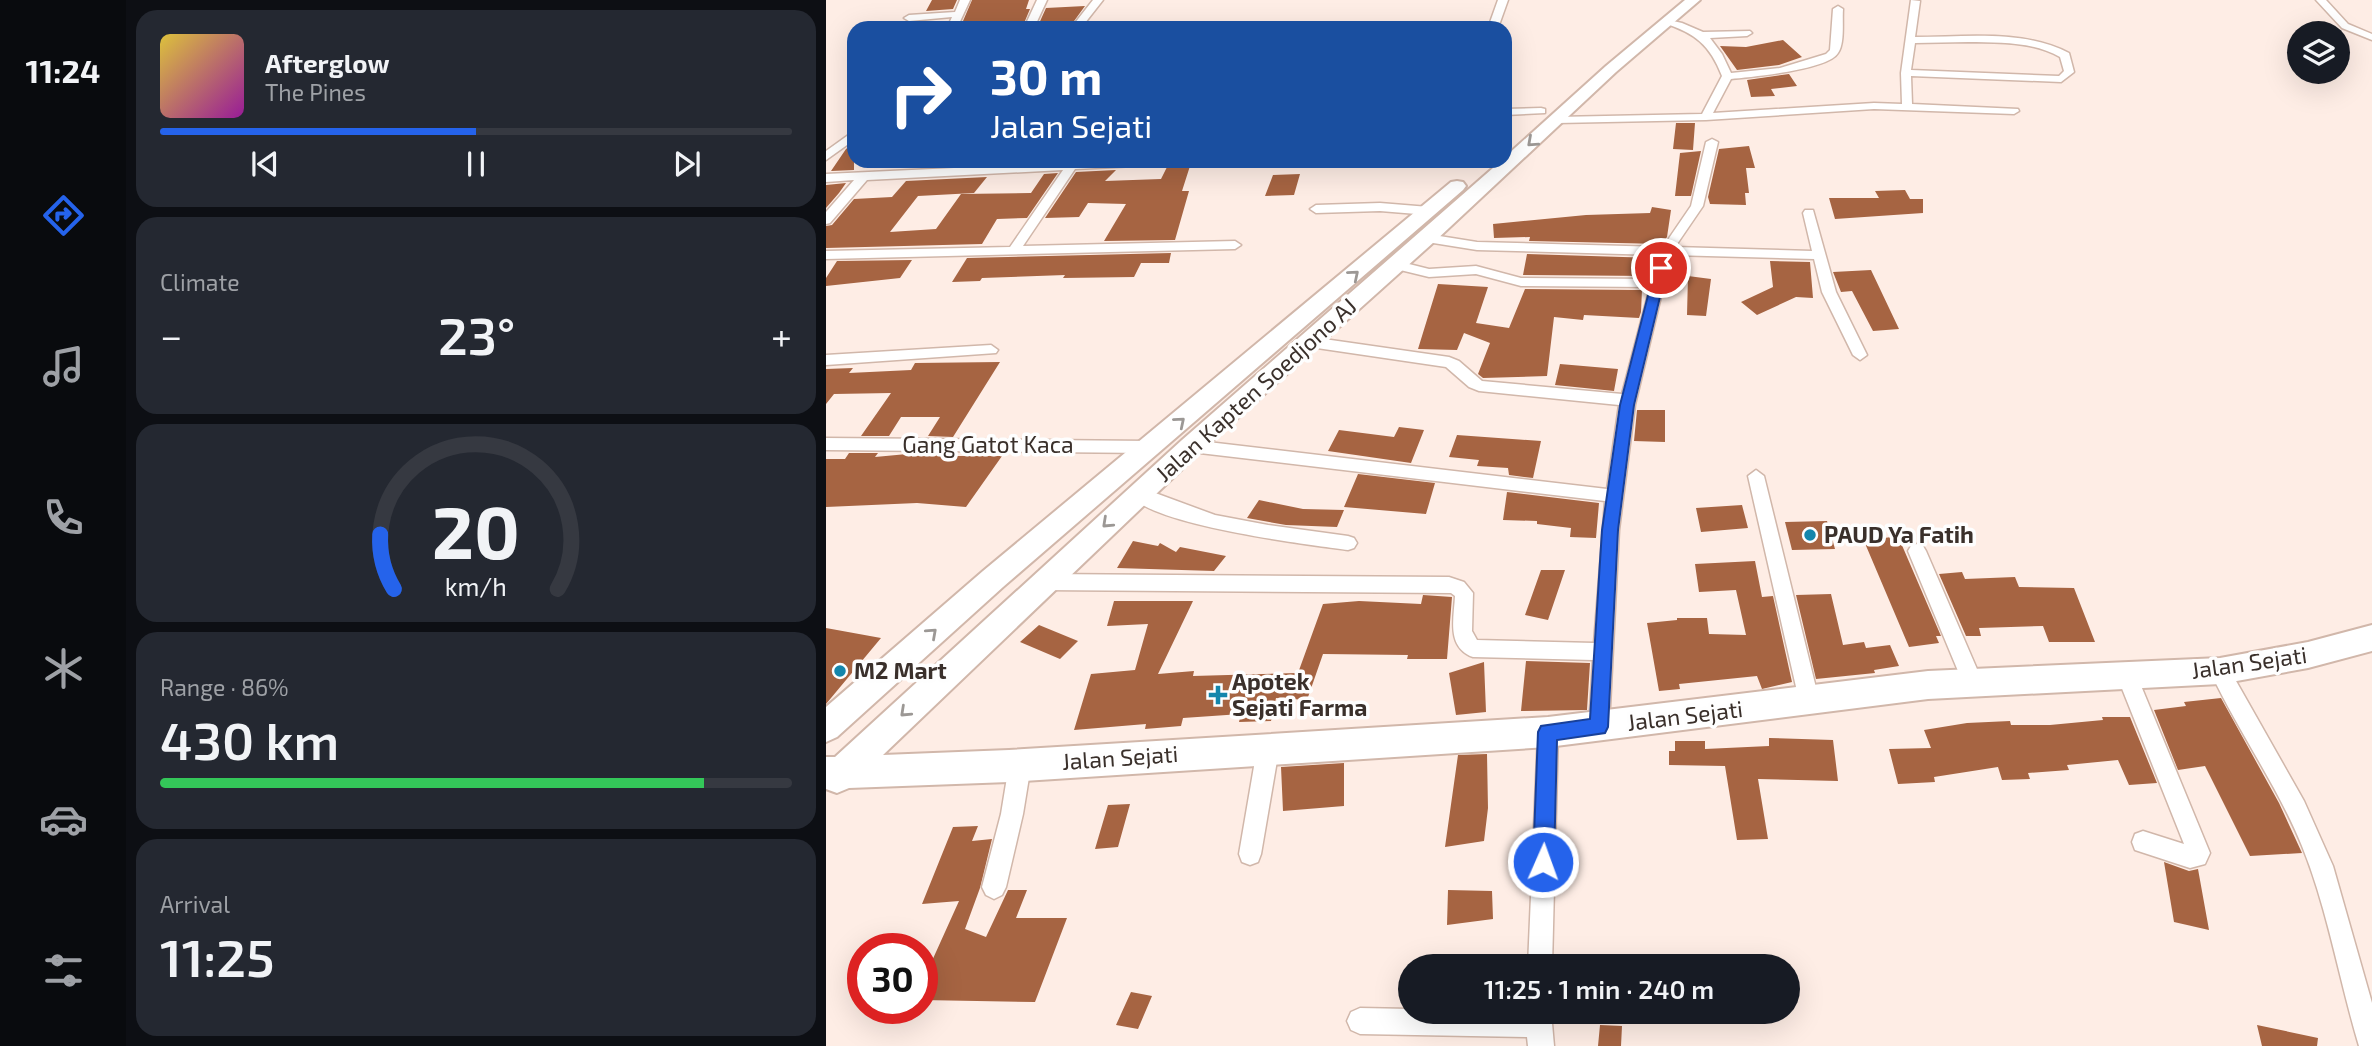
<!DOCTYPE html>
<html lang="en">
<head>
<meta charset="utf-8">
<style>
	body { margin:0; font-family:"Exo 2",sans-serif; background:#242831; color:#f1f3f6; height:100vh; display:flex; flex-direction:column; font-size:26px; white-space:nowrap }
	* { box-sizing:border-box; margin:0 }
	p { font-size:23px; color:#9ea1a6 }
	.icon { flex:none; width:38px; height:38px; fill:none; stroke:currentColor; stroke-width:2; stroke-linecap:round; stroke-linejoin:round }
	.map { position:relative; flex:1; overflow:hidden }
	.panel { display:flex; flex-direction:column; gap:10px; padding:10px; background:#0d0f14; width:700px }
	.panel>* { flex:none }
	.guide { position:absolute; left:21px; top:21px; width:665px; height:147px; border-radius:21px; box-shadow:0 7px 28px #0002; background:#1a4fa0; color:#fff; overflow:hidden }
	.fabs { position:absolute; left:1461px; top:21px; display:grid; gap:14px }
	.fabs a { display:grid; place-items:center; width:63px; height:63px; border-radius:50%; background:#171b24; box-shadow:0 7px 28px #0002; font-size:35px }
	.speed { position:absolute; left:21px; top:933px; display:flex; gap:14px; font-size:35px; font-weight:700; text-align:center }
	.speed>* { display:grid; place-content:center; width:91px; height:91px; border-radius:50%; background:#171b24; box-shadow:0 7px 28px #0002; line-height:1 }
	.speed .limit { border:10px solid #d22; background:#fff; color:#111 }
	.pin { position:absolute; display:grid; place-items:center; width:60px; height:60px; color:#fff; margin:-30px; border:4px solid #fff; border-radius:50%; box-shadow:0 2px 7px #0007 }
	.me { position:absolute; width:77px; margin:-38px; rotate:2deg; stroke-linejoin:round; filter:drop-shadow(0 0 5px #0008) }
	.turn { display:flex; align-items:center; gap:24px; height:147px; padding:0 28px; font-size:32px }
	.turn .icon { width:91px; height:91px; stroke-width:2.5 }
	.turn b { display:block; font-size:49px; line-height:60px }
	.big { font-size:52px; font-weight:600; line-height:1.1 }
	.panel .widget { flex:1; display:flex; flex-direction:column; justify-content:center; gap:10px; min-width:0; padding:0 24px; border-radius:21px; background:#242831 }
	.panel .dial { align-items:center; gap:0 }
	.dial svg { height:182px; overflow:visible; fill:none; stroke:#363941; stroke-width:7; stroke-linecap:round; text-anchor:middle }
	.dial text { fill:#f1f3f6; stroke:none }
	.song { display:flex; align-items:center; gap:21px }
	.cover { width:84px; height:84px; border-radius:10px; background:linear-gradient(135deg,hsl(50 70% 55%),hsl(300 70% 35%)) }
	.played { height:7px; border-radius:4px; background:linear-gradient(90deg,#2563eb 50%,#363941 50%) }
	.keys { display:flex; justify-content:space-around; direction:ltr }
	.heat { display:flex; justify-content:space-between; align-items:center; font-size:38px; direction:ltr }
	.charge { height:10px; border-radius:5px; background:linear-gradient(90deg,#34c759 86%,#363941 0) }
	.trip { position:absolute; left:572px; top:954px; width:402px; height:70px; border-radius:35px; background:#171b24; box-shadow:0 7px 28px #0002; font-weight:600; line-height:70px; text-align:center }
	main { display:flex; flex:1; min-height:0 }
	.tabs { display:flex; flex-direction:column; width:126px; justify-content:space-around; align-items:center; background:#090b0e; color:#9ea1a6 }
	.tabs .icon { width:49px; height:49px }
	.tabs .current { color:#2563eb }
	.tabs b { font-size:32px; color:#f1f3f6 }
	.map>svg:first-child { display:block }
	.building { fill:#a66442 }
	.lines { fill:none; stroke-linecap:round; stroke-linejoin:round }
	.minor-casing { stroke:#d1b7aa; stroke-width:3 }
	.secondary-casing { stroke:#d1b7aa; stroke-width:4 }
	.minor { fill:#fff; fill-rule:evenodd }
	.secondary { fill:#fff; fill-rule:evenodd }
	.oneway { stroke:#9c9895 }
	.route { fill:#2563eb; stroke:#184099; stroke-width:2 }
	.poi-dot { fill:#1386ac; stroke:#fefefe; stroke-width:2.5 }
	.labels { text-anchor:middle; stroke-width:7; stroke-linejoin:round; paint-order:stroke }
	.street-label { font-size:23px; fill:#3a302b; stroke:#fefefe }
	.poi-label { font-size:23px; font-weight:bold; fill:#3a302b; stroke:#fefefe; text-anchor:start }
</style>
</head>
<body>
<main>
<nav class="tabs">
<b>11:24</b>
<svg class="icon current" aria-label="directions" viewBox="0 0 24 24"><path d="M12 3l9 9-9 9-9-9zM9 14v-3h6M13 9l2 2-2 2"/></svg>
<svg class="icon" aria-label="music" viewBox="0 0 24 24"><path d="M9 18V5l10-2v13"/><circle cx="6" cy="18" r="3"/><circle cx="16" cy="16" r="3"/></svg>
<svg class="icon" aria-label="phone" viewBox="0 0 24 24"><path d="M5 4h4l2 5-3 2q2 4 5 5l2-3 5 2v4C11 20 4 13 5 4z"/></svg>
<svg class="icon" aria-label="climate" viewBox="0 0 24 24"><path d="M12 3v18M4 7l16 10M4 17L20 7"/></svg>
<svg class="icon" aria-label="car" viewBox="0 0 24 24"><path d="M5 17H2v-5l4-1 3-4h7l3 4 3 1v5h-3M9 17h6M6 11h13"/><circle cx="7" cy="17" r="2"/><circle cx="17" cy="17" r="2"/></svg>
<svg class="icon" aria-label="filters" viewBox="0 0 24 24"><path d="M4 7h16M4 17h16"/><circle cx="9" cy="7" r="2"/><circle cx="15" cy="17" r="2"/></svg>
</nav>
<section class="panel">
<div class="widget">
<div class="song"><i class="cover"></i><div><b>Afterglow</b><p>The Pines</p></div></div>
<div class="played"></div>
<div class="keys"><svg class="icon" aria-label="previous" viewBox="0 0 24 24"><path d="M18 5L8 12l10 7zM5 5v14"/></svg><svg class="icon" aria-label="pause" viewBox="0 0 24 24"><path d="M8 5v14M16 5v14"/></svg><svg class="icon" aria-label="next" viewBox="0 0 24 24"><path d="M6 5l10 7-10 7zM19 5v14"/></svg></div>
</div>
<div class="widget"><p>Climate</p>
<div class="heat"><a>−</a><b class="big">23°</b><a>+</a></div>
</div>
<div class="widget dial"><svg viewBox="0 0 100 80">
<path d="M14 69A42 42 0 1 1 86 69"/>
<path d="M14 69A42 42 0 0 1 8 45" stroke="#2563eb"/>
<text x="50" y="56" font-size="32" font-weight="700">20</text>
<text x="50" y="72" font-size="11">km/h</text>
</svg></div>
<div class="widget"><p>Range · 86%</p><b class="big">430 km</b><div class="charge"></div></div>
<div class="widget"><p>Arrival</p><b class="big">11:25</b></div>
</section>
<div class="map">
<svg width="1546" height="1046" viewBox="0 0 1546 1046">
	<rect width="100%" height="100%" fill="#feede5"/>
	<path class="building" d="M106,0H131L127,9L100,11Z
		M146,0H203L200,9H204L196,28H134Z
		M259,6L243,28H211L220,8Z
		M957,40L976,57L953,65L911,70L894,46L920,47Z
		M963,74L971,86L945,89L949,96L925,97L921,80Z
		M850,123H869L867,150L847,149Z
		M28,143V170L5,171L20,149Z
		M923,146L929,168H920L923,193H919L920,205L884,204L882,197L893,149Z
		M875,151L865,196H849L854,153Z
		M97,161H152L150,164L92,167Z
		M364,166L356,191H363L349,240L278,241L300,204L262,203L253,217L219,218L250,172L290,170L279,181L335,179L341,167Z
		M232,173L201,218L171,219L156,244L0,248V226L6,225L28,199L66,197L80,181L161,177L148,193L92,196L64,232L110,229L135,194L205,193L218,174Z
		M474,174L468,195L439,196L447,175Z
		M20,183L13,193L0,208V185Z
		M1079,190L1084,199H1097V213L1009,219L1003,198H1053L1049,191Z
		M826,207L845,210L841,237L836,244L703,241L704,237L668,238L667,224L760,215L824,213Z
		M345,253L343,263H315L308,277L237,278L239,275L156,278L154,281L126,282L141,258Z
		M701,254L829,258L824,276L697,275Z
		M847,258H859L857,283L842,281Z
		M86,260L74,278L0,286V278L11,261Z
		M944,261L984,262L987,298L970,297L931,315L915,302L947,287Z
		M1045,270L1073,329L1047,331L1026,291L1015,292L1007,272Z
		M862,276L885,279L880,316L861,315Z
		M612,284L662,287L650,323L683,328L699,289L816,290L815,312L813,318L758,315L757,320L728,317L721,376L657,378L652,374L664,343L638,333L631,350L592,349Z
		M174,362L127,437L102,436L114,417H75L63,436H35L65,393L8,394L0,404V369L27,368L23,373L85,370L89,363Z
		M734,364L792,369L788,391L729,385Z
		M811,410H839V442L808,441Z
		M573,427L598,430L585,463L502,451L513,430L568,437Z
		M631,435L715,441L707,478L683,475L682,468L651,466L653,460L623,457Z
		M23,453H52L49,457L92,453L117,454L115,456H176L140,507L91,503L0,507V459H19Z
		M532,474L609,483L600,514L518,507Z
		M681,492L773,503L770,538L744,537L745,528L711,524V521L677,520Z
		M433,500L477,509L518,510L511,527L460,525L421,518Z
		M916,505L922,528L875,532L870,508Z
		M1001,521L1009,549L966,550L959,522Z
		M1072,536L1115,636H1110L1113,643L1083,647L1038,541Z
		M307,541L332,546L334,543L350,552L354,547L400,556L388,571L291,568Z
		M929,561L936,597L947,596L966,682L936,689L931,676L853,684L854,689L833,691L821,623L851,620V618H881L883,634L920,635L910,590L873,592L869,564Z
		M715,570H739L722,620L699,615Z
		M1136,572L1139,579L1189,577L1193,587L1248,588L1269,642H1223L1217,626L1153,628L1155,636H1140L1113,574Z
		M1005,594L1017,645L1038,642L1040,648L1064,645L1073,666L1048,670L1049,673L990,679L970,595Z
		M597,595L626,597L621,659H581L582,655L497,654L481,700L450,698L445,721L413,722L415,714L357,718L355,726L319,729L320,724L248,730L265,674L309,670L322,624L281,626L288,601H367L332,674L368,671L367,676L472,673L497,604L533,601L595,604Z
		M213,625L252,641L234,659L194,642Z
		M0,628L55,638L0,704Z
		M700,661L764,663L761,710L695,711Z
		M658,662L660,712L630,715L623,673Z
		M1395,698L1453,803L1476,853L1424,856L1379,766L1352,770L1328,710L1360,706L1358,702Z
		M1276,717H1304L1331,783L1303,785L1292,760L1241,765L1243,770L1202,773L1204,779L1176,780L1172,767L1108,777L1109,782L1072,784L1063,749L1105,748L1098,730L1141,723L1184,721L1185,725H1224L1277,720Z
		M943,738L1007,740L1012,781L932,779L942,839L911,840L899,766L843,765V751H849V741H879V749L943,746Z
		M661,754L662,808L658,841L619,847L632,755Z
		M518,763V806L457,811L455,767Z
		M304,804L292,847L269,849L282,805Z
		M152,826L146,841L166,839L154,888L139,929L160,937L182,890H201L190,918H241L209,1002L96,1000V983L133,901L96,904L127,827Z
		M1338,862L1363,871L1372,869L1383,930L1348,922Z
		M622,890L666,891L667,919L621,925Z
		M305,992L326,996L312,1029L290,1025Z
		M774,1025L796,1026L795,1046H772Z
		M1431,1025L1492,1038L1491,1046H1436Z"/>
	<g class="lines">
		<g class="minor-casing">
			<path id="minor" d="M134,0H144L131,28H121L126,17L83,21L78,18L83,15L129,12Z
				M211,0H221L208,28H198Z
				M267,0H277L255,28H245Z
				M672,0H682L672,28H662Z
				M1085,0L1094,1L1089,37C1139,37 1197,29 1243,53L1248,72L1235,82L1085,76L1086,104L1192,109L1193,111L1188,114L1048,109L880,120L731,123L726,120L731,117L876,114L896,76C884,45 869,33 838,23V19L856,23L877,32L924,31L926,33L921,36L884,38L896,54L905,73L954,68L1000,54L1004,50L1007,9L1012,6L1017,9C1016,21 1019,43 1012,53C1002,70 925,77 905,79L887,113L1048,103L1076,104L1075,73ZM1142,42C1173,43 1206,41 1234,57L1238,71L1233,76L1085,70L1089,43Z
				M1490,0H1500L1522,24L1546,34V40L1516,28Z
				M315,23L318,24V28H274L279,25Z
				M715,108L719,109V113L679,115V109Z
				M28,131V140L0,160V151Z
				M886,139L892,142L877,206L849,247L986,251L977,213L979,210H987L1010,292L1041,355L1034,360L1027,355L996,292L988,259L845,255L809,405L793,530L783,727L780,734L773,737L766,734L763,727L767,660L647,657C620,647 628,618 629,596L625,593L217,590L210,587L208,582L210,577L217,574L623,577L638,582L647,593L646,631L651,640L768,643L779,501L365,452L357,446L365,440L781,489L793,405L653,391L643,387L620,367L484,347L477,342L484,337L623,357L633,361L656,381L796,394L824,287L695,286L650,274L603,277L566,268L564,265L571,261L603,269L650,266L695,278L826,279L832,255L651,250L601,242L595,238L601,234L651,242L837,247L865,206L880,142Z
				M278,161H356L350,164L249,169L197,246L409,241L415,245L409,249L0,259V251L184,247L237,170L41,180L4,223L0,224V212L28,180L0,182V174Z
				M554,203L603,207L609,211L603,215L554,211L490,213L484,209L490,205Z
				M165,345L172,350L170,353L0,365V355Z
				M0,438L325,441L333,447L325,453L0,450Z
				M930,470L938,476L993,700L990,707L983,709L976,707L973,700L922,476Z
				M313,487L389,515L442,525L522,536L528,538L531,543L528,548L522,550C484,545 322,525 304,494L307,489Z
				M1091,544L1097,546L1100,551L1157,683L1154,689L1147,692L1140,689L1137,683L1082,551L1085,546Z
				M1394,662L1401,665L1478,801L1507,866L1546,1003V1046H1533C1513,980 1502,910 1476,846C1451,785 1412,731 1384,671L1387,665Z
				M1301,667L1308,670L1311,676L1384,853L1379,864L1364,868L1309,850L1306,842L1309,834L1317,831L1358,844L1291,676L1294,670Z
				M722,722L729,725L732,732L726,966H702L712,732L715,725Z
				M442,739L449,742L453,749L435,854L432,862L424,865L416,862L413,854L431,749L435,742Z
				M194,755L202,758L205,765L197,814L180,887L176,895L168,899L160,895L156,887L175,814L183,765L186,758Z
				M534,1008L584,1009V1012H725L728,1046H702L701,1037L534,1034L525,1030L521,1021L525,1012Z"/>
		</g>
		<g class="secondary-casing">
			<path id="secondary" d="M859,0H874L790,72L608,242L374,452L57,755L183,750L722,717L1102,671L1394,658L1482,642L1546,625V651L1482,668L1394,684L1102,699L722,747L183,782L23,788L11,793L0,789V757H9L356,440L675,161H679V157L780,66Z
				M631,181L637,182L640,186L637,190L177,587L11,737L0,742V707L157,571L625,182Z"/>
		</g>
		<use href="#minor" class="minor"/>
		<use href="#secondary" class="secondary"/>
	</g>
	<defs><path id="oneway-chevron" d="M-2-3.5L2.5 0L-2 3.5" fill="none" stroke-width="1.6" stroke-linecap="round" stroke-linejoin="round" transform="scale(1.75)"/></defs>
	<g class="oneway">
		<use href="#oneway-chevron" transform="translate(706 142) rotate(138)"/>
		<use href="#oneway-chevron" transform="translate(528 275) rotate(-40)"/>
		<use href="#oneway-chevron" transform="translate(354 422) rotate(-40)"/>
		<use href="#oneway-chevron" transform="translate(281 523) rotate(137)"/>
		<use href="#oneway-chevron" transform="translate(106 633) rotate(-42)"/>
		<use href="#oneway-chevron" transform="translate(79 712) rotate(137)"/>
	</g>
	<path class="route" d="M835,264L841,268L808,405L792,530L782,727L779,733L731,740L728,862L725,869L717,872L710,869L707,862L712,732L715,726L764,719L776,530L794,405L829,268Z"/>
	<g class="poi-dot">
		<circle cx="984" cy="535" r="7"/>
		<circle cx="14" cy="671" r="7"/>
		<path d="M388.5 684.5h7v7h7v7h-7v7h-7v-7h-7v-7h7z"/>
	</g>
	<g class="labels">
		<g class="street-label">
			<text transform="translate(430 390) rotate(-42)" y="8">Jalan Kapten Soedjono AJ</text>
			<text x="162" y="453">Gang Gatot Kaca</text>
			<text transform="translate(1423 663) rotate(-8)" y="8">Jalan Sejati</text>
			<text transform="translate(859 716) rotate(-7)" y="8">Jalan Sejati</text>
			<text transform="translate(294 758) rotate(-4)" y="8">Jalan Sejati</text>
		</g>
		<g class="poi-label">
			<text x="998" y="543">PAUD Ya Fatih</text>
			<text x="28" y="679">M2 Mart</text>
			<text x="406" y="690">Apotek<tspan x="406" dy="26">Sejati Farma</tspan></text>
		</g>
	</g>
</svg>
<div class="fabs">
<a><svg class="icon" aria-label="layers" viewBox="0 0 24 24"><path d="M12 4l9 5-9 5-9-5zM3 14l9 5 9-5"/></svg></a>
</div>
<div class="speed"><div class="limit">30</div></div>
<div class="pin" style="left:835px;top:268px;background:#d93025"><svg class="icon" aria-label="arrive" viewBox="0 0 24 24"><path d="M6 21V4h12l-3 4 3 4H6"/></svg></div>
<svg class="me" style="left:717px;top:862px" viewBox="-20 -20 40 40"><circle r="17" fill="#2563eb" stroke="#fff" stroke-width="3"/><path d="M0-11L8 9 0 5-8 9z" fill="#fff"/></svg>
<div class="trip">11:25 · 1 min · 240 m</div>
<div class="guide">
<div class="turn"><svg class="icon" aria-label="right" viewBox="0 0 24 24"><path d="M7 20v-9h11M14 6l5 5-5 5"/></svg><div><b>30 m</b>Jalan Sejati</div></div>
</div>
</div>
</main>
</body>
</html>
